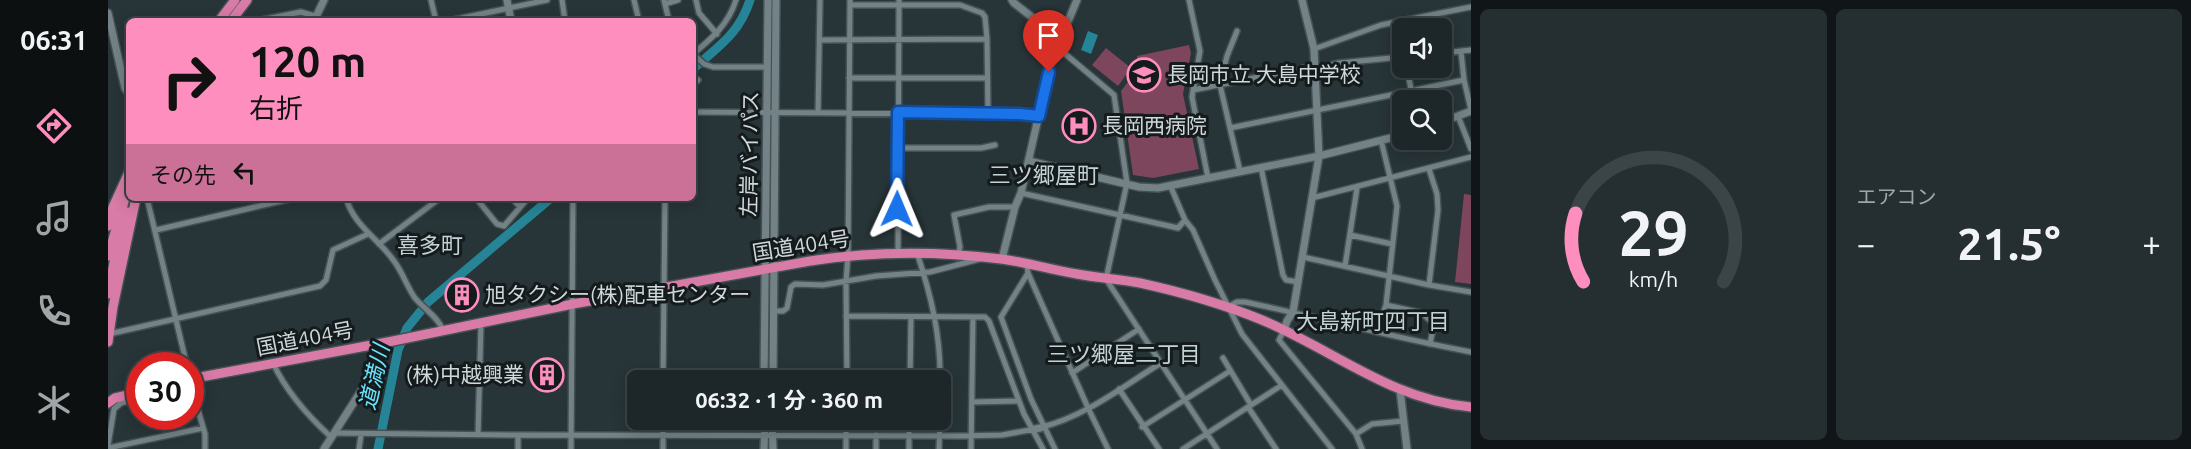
<!DOCTYPE html>
<html lang="ja">
<head>
<meta charset="utf-8">
<style>
	body { margin:0; font-family:Ubuntu,"Noto Sans JP",sans-serif; background:#252f32; color:#f1f3f6; height:100vh; display:flex; flex-direction:column; font-size:22px; white-space:nowrap }
	* { box-sizing:border-box; margin:0 }
	p { font-size:20px; color:#a0a5a8 }
	.icon { flex:none; width:33px; height:33px; fill:none; stroke:currentColor; stroke-width:2; stroke-linecap:round; stroke-linejoin:round }
	.map { position:relative; flex:1; overflow:hidden }
	.panel { display:flex; flex-direction:column; gap:9px; padding:9px; background:#101517; width:720px }
	.panel>* { flex:none }
	.hud { position:absolute; left:18px; top:18px; width:570px; height:183px; border-radius:9px; box-shadow:0 3px 15px #0003,0 0 0 2px #3b4447; background:#fe8ebd; color:#111; overflow:hidden }
	.buttons { position:absolute; left:1284px; top:18px; display:grid; gap:12px }
	.buttons a { display:grid; place-items:center; width:60px; height:60px; border-radius:9px; background:#1d272a; box-shadow:0 3px 15px #0003,0 0 0 2px #3b4447; font-size:30px }
	.speed { position:absolute; left:18px; top:352px; display:flex; gap:12px; font-size:30px; font-weight:700; text-align:center }
	.speed>* { display:grid; place-content:center; width:78px; height:78px; border-radius:50%; background:#1d272a; box-shadow:0 3px 15px #0003,0 0 0 2px #3b4447; line-height:1 }
	.speed .limit { border:9px solid #d22; background:#fff; color:#111 }
	.pin { position:absolute; display:grid; place-items:center; width:51px; height:51px; color:#fff; margin:-62px -26px; border-radius:50% 50% 50% 0; rotate:-45deg; box-shadow:0 0 6px #0007 }
	.pin .icon { rotate:45deg }
	.me { position:absolute; width:66px; margin:-33px; rotate:1deg; stroke-linejoin:round; filter:drop-shadow(0 0 4px #0008) }
	.turn { display:flex; align-items:center; gap:21px; height:126px; padding:0 24px; font-size:27px }
	.turn .icon { width:78px; height:78px; stroke-width:2.5 }
	.turn b { display:block; font-size:42px; line-height:51px }
	.then { display:flex; align-items:center; height:57px; padding:0 24px; background:#0003; gap:12px; font-size:22px }
	.big { font-size:45px; font-weight:700; line-height:1.1 }
	.panel .card { flex:1; display:flex; flex-direction:column; justify-content:center; gap:9px; min-width:0; padding:0 21px; border-radius:9px; background:#252f32 }
	.panel .dial { align-items:center; gap:0 }
	.dial svg { height:156px; overflow:visible; fill:none; stroke:#3b4447; stroke-width:7; stroke-linecap:round; text-anchor:middle }
	.dial text { fill:#f1f3f6; stroke:none }
	.heat { display:flex; justify-content:space-between; align-items:center; font-size:33px; direction:ltr }
	.panel .tiles { flex:1; display:grid; gap:9px; grid-template-columns:repeat(2,1fr) }
	.trip { position:absolute; left:519px; top:370px; width:324px; height:60px; border-radius:9px; background:#1d272a; box-shadow:0 3px 15px #0003,0 0 0 2px #3b4447; font-weight:700; line-height:60px; text-align:center }
	main { display:flex; flex:1; min-height:0 }
	.menu { display:flex; flex-direction:column; width:108px; justify-content:space-around; align-items:center; background:#0c1011; color:#a0a5a8 }
	.menu .icon { width:42px; height:42px }
	.menu .selected { color:#fe8ebd }
	.menu b { font-size:27px; color:#f1f3f6 }
	.map>svg:first-child { display:block }
	.green { fill:#7d465d }
	.water { fill:#258597 }
	.lines { fill:none; stroke-linecap:round; stroke-linejoin:round }
	.river { stroke:#258597; stroke-width:9 }
	.minor-casing { stroke:#455153; stroke-width:8 }
	.tertiary-casing { stroke:#455153; stroke-width:10 }
	.trunk-casing { stroke:#455153; stroke-width:12 }
	.minor { stroke:#738286; stroke-width:5 }
	.tertiary { stroke:#738286; stroke-width:7 }
	.trunk { stroke:#d87ba6; stroke-width:9 }
	.route-casing { stroke:#114b97; stroke-width:15 }
	.route { stroke:#1a73e8; stroke-width:10 }
	.labels { text-anchor:middle; stroke-width:6; stroke-linejoin:round; paint-order:stroke }
	.poi-label { font-size:21px; fill:#cfd8da; stroke:#151b1c; text-anchor:start }
	.street-label { font-size:21px; fill:#cfd8da; stroke:#151b1c }
	.neighbourhood-label { font-size:22px; fill:#c2d3d7; stroke:#151b1c }
	.water-label { font-size:22px; font-style:italic; fill:#69e2fb; stroke:#151b1c }
</style>
</head>
<body>
<main>
<nav class="menu">
<b>06:31</b>
<svg class="icon selected" aria-label="directions" viewBox="0 0 24 24"><path d="M12 3l9 9-9 9-9-9zM9 14v-3h6M13 9l2 2-2 2"/></svg>
<svg class="icon" aria-label="music" viewBox="0 0 24 24"><path d="M9 18V5l10-2v13"/><circle cx="6" cy="18" r="3"/><circle cx="16" cy="16" r="3"/></svg>
<svg class="icon" aria-label="phone" viewBox="0 0 24 24"><path d="M5 4h4l2 5-3 2q2 4 5 5l2-3 5 2v4C11 20 4 13 5 4z"/></svg>
<svg class="icon" aria-label="climate" viewBox="0 0 24 24"><path d="M12 3v18M4 7l16 10M4 17L20 7"/></svg>
</nav>
<div class="map">
<svg width="1363" height="449" viewBox="0 0 1363 449">
	<rect width="100%" height="100%" fill="#273438"/>
	<path class="green" d="M1081,45L1083,53L1075,94L1091,169L1045,178L1025,175L1013,91L1031,68L1029,56Z
		M998,48L1023,68L1010,86L984,65Z
		M1356,194L1363,195V284L1347,282Z"/>
	<path class="water" d="M980,31L990,35L983,54L973,50Z"/>
	<g class="lines">
		<path class="river" d="M585,69C611,46 631,34 642,0
			M270,449L290,350L299,328L320,302L443,198"/>
		<g class="minor-casing">
			<path id="minor" d="M323,0L328,21
				M454,0L457,21
				M526,0L531,21
				M556,0L561,21
				M588,0L591,13L609,34
				M1081,0L1092,51L1084,97L1100,178
				M557,4L570,0
				M742,5H852L874,13L877,17L879,39L880,113
				M148,21L193,12L207,16
				M340,21L439,0
				M1129,31L1119,56L1112,85L1132,171
				M712,40L879,39
				M949,47L1006,95L1019,183L998,279L1109,449
				M1206,49L1273,25L1363,7
				M1353,52L1356,80L1363,110
				M1334,53L1363,50
				M585,54L596,64L605,67H659
				M585,54C604,38 620,25 628,0
				M1299,68L1305,100
				M1206,69L1231,63L1294,57
				M741,78H879
				M585,85L590,80
				M1085,90L1206,66
				M585,112L912,114L931,116
				M710,113L712,0
				M1350,116L1363,149
				M1122,128L1356,80
				M790,148H873L887,145
				M1153,167L1175,275L1178,280L1191,282
				M1321,169L1329,194L1330,210L1321,285
				M1062,185L1077,220L1085,230L1107,280L1134,334L1224,449
				M913,193L1070,228L1077,220
				M39,198L79,366
				M238,198C246,226 271,239 286,261C295,273 299,287 307,298C316,309 330,317 335,330
				M368,198L389,224L396,226L420,198
				M404,198L412,207
				M1204,198L1363,157
				M48,230L186,198
				M1242,235L1284,244
				M271,244L332,198
				M790,253L791,0
				M809,253C823,295 833,336 832,381
				M850,255L852,247L846,215L881,207H907
				M1195,257L1321,285L1363,292
				M919,265L920,273L981,410L1000,449
				M1237,266L1249,188
				M920,273L893,317L923,399L947,449
				M1278,305L1314,313L1326,324L1322,344
				M1120,307L1129,302H1137C1213,318 1287,338 1363,352
				M667,311H675L679,308L683,287L687,284L715,285L768,276L822,272L872,259
				M738,316L877,317L881,321L916,414L935,449
				M1176,330L1171,340L1248,434L1254,449
				M1269,331L1278,305L1289,206L1273,140
				M1,334L212,286L218,280L225,250L260,234
				M1115,358L1143,405
				M165,363C178,391 201,417 223,437
				M964,373L1031,329
				M555,381L557,198
				M739,381L738,281L740,256L742,0
				M802,381L803,317
				M82,382L97,434V449
				M1011,389L1051,449
				M864,402L911,401
				M1140,407L1168,449
				M934,427C978,416 1014,387 1053,363
				M1034,427L1122,371
				M226,433L410,435L850,436L894,435L927,429
				M370,434L373,323
				M1248,434L1264,424L1295,421
				M0,445L6,409L13,403L32,398
				M0,448L95,428
				M251,449L253,435
				M410,449V435
				M463,449L465,198
				M555,449V420
				M738,449V420
				M768,449V435
				M801,449V420
				M831,449L832,420
				M863,449L865,318
				M1075,449L1174,385"/>
		</g>
		<g class="tertiary-casing">
			<path id="tertiary" d="M399,0L403,21
				M904,0L906,3L952,39
				M0,13L17,88L21,94
				M206,21L216,0
				M1334,122L1363,111
				M921,161L1031,187L1050,188L1211,156L1294,135
				M894,259L907,207L913,193L943,62L969,0
				M1176,330L1179,321L1185,312L1211,156L1206,49L1194,0
				M656,381L660,0
				M665,381L668,0
				M1292,390L1299,449
				M664,420L665,449
				M927,429L932,428
				M216,449L278,352V342
				M656,449L657,420"/>
		</g>
		<g class="trunk-casing">
			<path id="trunk" d="M111,21L127,0
				M123,21L139,0
				M0,226L5,207L21,172
				M0,256L21,185
				M0,294L7,257L20,212
				M0,342L5,307L28,198
				M82,379L285,341L465,304L702,261C765,251 829,251 893,259C918,262 944,270 969,274C990,278 1011,279 1032,283C1073,292 1115,304 1154,320C1226,350 1283,400 1363,407
				M0,403L7,398L32,392"/>
		</g>
		<use href="#minor" class="minor"/>
		<use href="#tertiary" class="tertiary"/>
		<use href="#trunk" class="trunk"/>
	</g>
	<g class="lines">
		<g class="route-casing">
			<path id="route" d="M789,209L790,112L912,114L931,116L941,72"/>
		</g>
		<use href="#route" class="route"/>
	</g>
	<defs>
		<g id="school-ring" transform="scale(1.725)"><circle r="9.5" fill="#151b1c" stroke="#fe8ebd" stroke-width="1.5"/><path d="M0-5L7-2L0 1L-7-2ZM-4 1L0 2.5L4 1V4Q0 6-4 4Z" fill="#fe8ebd"/></g>
		<g id="hospital-ring" transform="scale(1.725)"><circle r="9.5" fill="#151b1c" stroke="#fe8ebd" stroke-width="1.5"/><path d="M-5-5h3v3.5h4V-5h3V5h-3V1.5h-4V5h-3Z" fill="#fe8ebd"/></g>
		<g id="building-ring" transform="scale(1.725)"><circle r="9.5" fill="#151b1c" stroke="#fe8ebd" stroke-width="1.5"/><path d="M-4-6H4V6H1V3H-1V6H-4ZM-2.5-4.3h1.7v1.8h-1.7ZM.8-4.3h1.7v1.8H.8ZM-2.5-1h1.7V.8h-1.7ZM.8-1h1.7V.8H.8Z" fill="#fe8ebd"/></g>
	</defs>
	<g fill-rule="evenodd">
		<use href="#school-ring" x="1036" y="75"/>
		<use href="#hospital-ring" x="971" y="126"/>
		<use href="#building-ring" x="354" y="295"/>
		<use href="#building-ring" x="439" y="375"/>
	</g>
	<g class="labels">
		<g class="poi-label">
			<text x="1059" y="82">長岡市立 大島中学校</text>
			<text x="994" y="133">長岡西病院</text>
			<text x="377" y="302">旭タクシー(株)配車センター</text>
			<text x="416" y="382" text-anchor="end">(株)中越興業</text>
		</g>
		<g class="street-label">
			<text transform="translate(642 154) rotate(-89)" y="7">左岸バイパス</text>
			<text transform="translate(693 246) rotate(-9)" y="7">国道404号</text>
			<text transform="translate(197 339) rotate(-11)" y="7">国道404号</text>
		</g>
		<g class="neighbourhood-label">
			<text x="936" y="183">三ツ郷屋町</text>
			<text x="322" y="253">喜多町</text>
			<text x="1265" y="329">大島新町四丁目</text>
			<text x="1016" y="362">三ツ郷屋二丁目</text>
		</g>
		<g class="water-label">
			<text transform="translate(266 377) rotate(-77)" y="8">道満川</text>
		</g>
	</g>
</svg>
<div class="buttons">
<a><svg class="icon" aria-label="sound" viewBox="0 0 24 24"><path d="M4 9h4l5-4v14l-5-4H4zM17 9q2 3 0 6"/></svg></a>
<a><svg class="icon" aria-label="search" viewBox="0 0 24 24"><circle cx="10" cy="10" r="6"/><path d="M15 15l6 6"/></svg></a>
</div>
<div class="speed"><div class="limit">30</div></div>
<div class="pin" style="left:941px;top:72px;background:#d93025"><svg class="icon" aria-label="arrive" viewBox="0 0 24 24"><path d="M6 21V4h12l-3 4 3 4H6"/></svg></div>
<svg class="me" style="left:789px;top:209px" viewBox="-20 -20 40 40"><path d="M0-17L14 15 0 8-14 15z" fill="#1a73e8" stroke="#fff" stroke-width="4"/></svg>
<div class="trip">06:32 · 1 分 · 360 m</div>
<div class="hud">
<div class="turn"><svg class="icon" aria-label="right" viewBox="0 0 24 24"><path d="M7 20v-9h11M14 6l5 5-5 5"/></svg><div><b>120 m</b>右折</div></div>
<div class="then">その先<svg class="icon" aria-label="left" viewBox="0 0 24 24"><path d="M17 20v-9H6M10 6l-5 5 5 5"/></svg></div>
</div>
</div>
<section class="panel">
<div class="tiles">
<div class="card dial"><svg viewBox="0 0 100 80">
<path d="M14 69A42 42 0 1 1 86 69"/>
<path d="M14 69A42 42 0 0 1 10 34" stroke="#fe8ebd"/>
<text x="50" y="56" font-size="32" font-weight="700">29</text>
<text x="50" y="72" font-size="11">km/h</text>
</svg></div>
<div class="card"><p>エアコン</p>
<div class="heat"><a>−</a><b class="big">21.5°</b><a>+</a></div>
</div>
</div>
</section>
</main>
</body>
</html>
